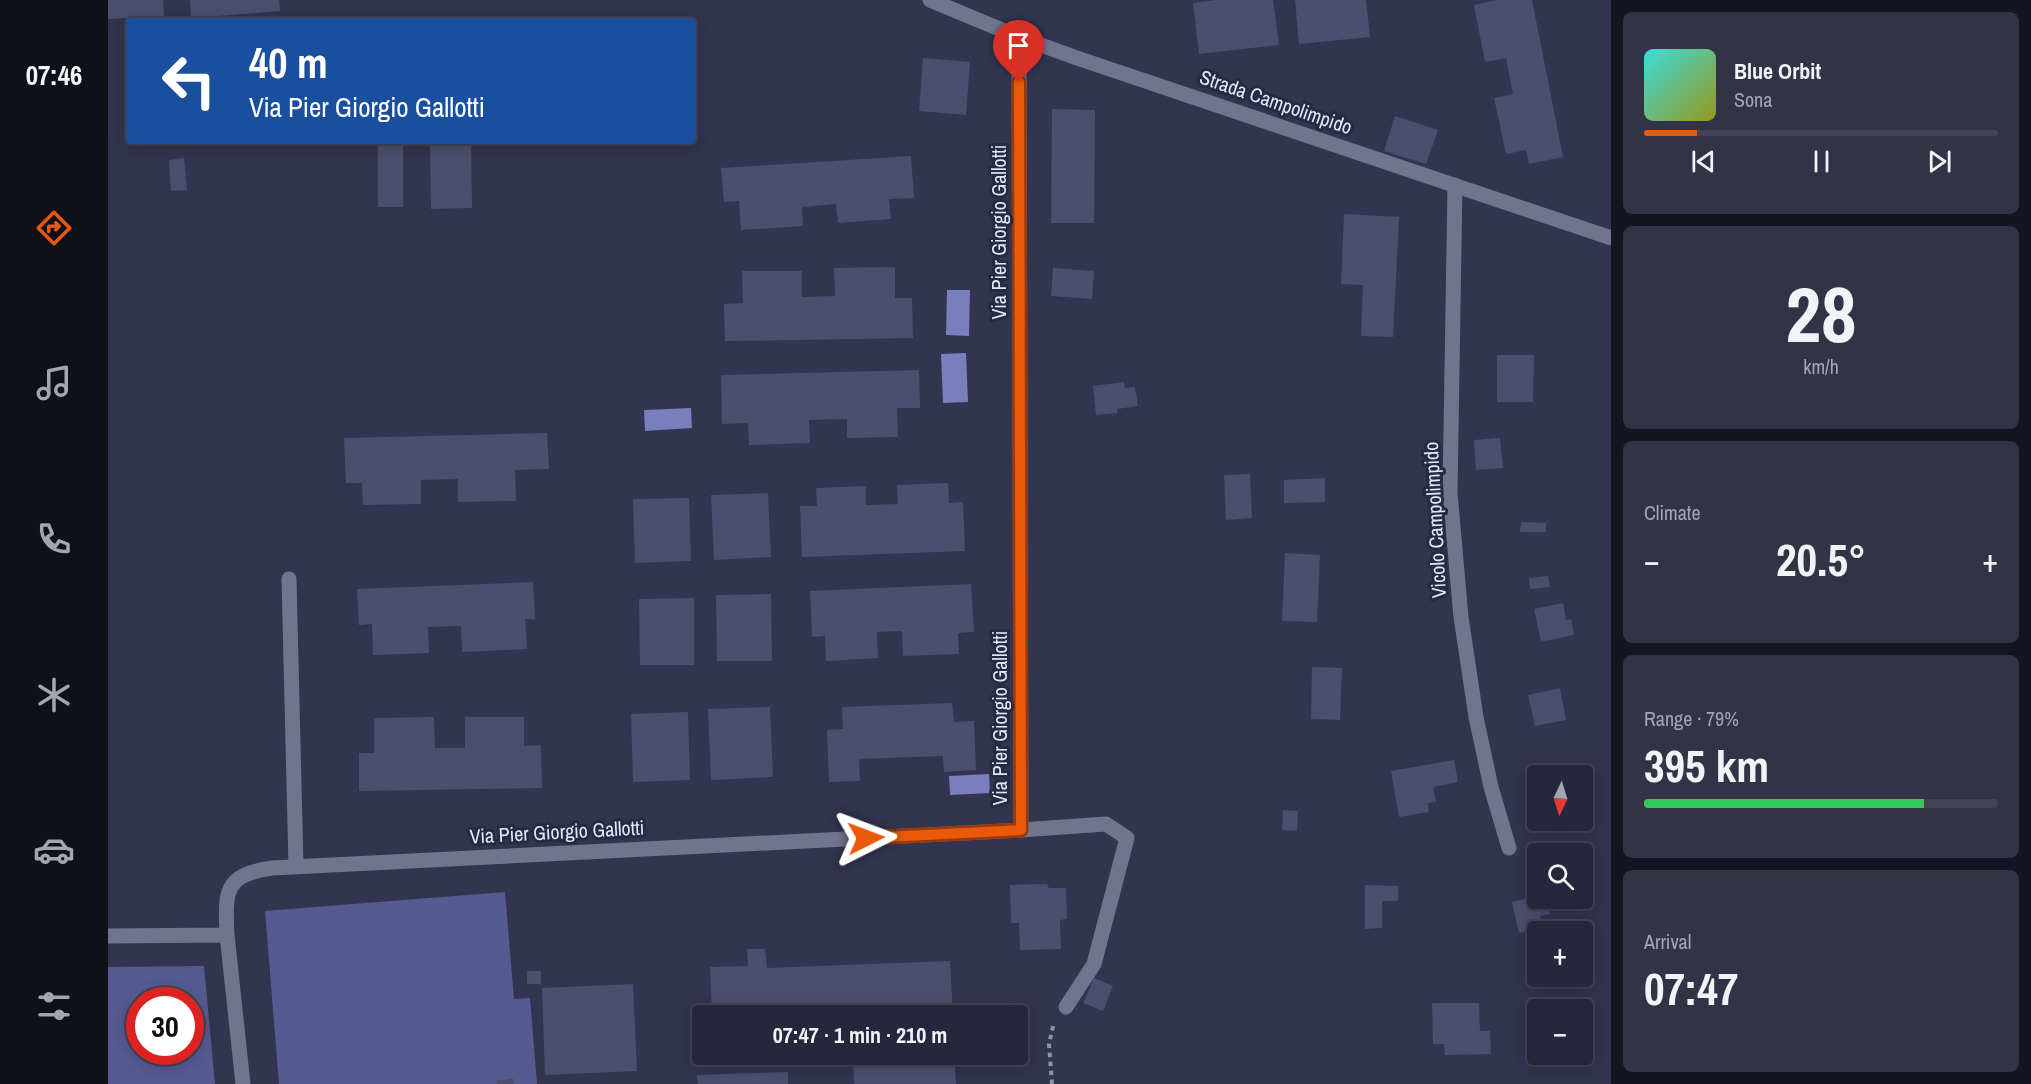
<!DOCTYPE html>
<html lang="en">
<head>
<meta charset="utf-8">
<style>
	body { margin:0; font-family:"Archivo Narrow",sans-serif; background:#323347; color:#f1f3f6; height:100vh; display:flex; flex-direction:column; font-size:22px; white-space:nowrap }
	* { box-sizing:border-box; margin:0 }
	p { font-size:20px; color:#a4a5af }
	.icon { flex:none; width:33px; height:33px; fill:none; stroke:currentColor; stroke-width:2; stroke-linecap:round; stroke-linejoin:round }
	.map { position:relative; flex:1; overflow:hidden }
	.drawer { display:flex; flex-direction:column; gap:12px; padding:12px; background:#151521; width:420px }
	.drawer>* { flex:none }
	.top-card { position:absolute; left:18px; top:18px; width:570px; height:126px; border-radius:6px; box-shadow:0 3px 15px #0003,0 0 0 2px #424456; background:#1a4fa0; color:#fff; overflow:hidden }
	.needle { width:39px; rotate:184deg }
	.buttons { position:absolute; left:1419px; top:765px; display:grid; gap:12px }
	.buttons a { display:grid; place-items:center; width:66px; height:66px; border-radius:6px; background:#26273c; box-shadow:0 3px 15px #0003,0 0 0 2px #424456; font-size:30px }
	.speed { position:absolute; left:18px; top:987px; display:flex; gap:12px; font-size:30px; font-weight:700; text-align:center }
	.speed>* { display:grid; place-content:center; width:78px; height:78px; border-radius:50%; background:#26273c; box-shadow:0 3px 15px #0003,0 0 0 2px #424456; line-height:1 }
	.speed .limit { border:9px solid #d22; background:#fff; color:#111 }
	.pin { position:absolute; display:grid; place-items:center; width:51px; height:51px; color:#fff; margin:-62px -26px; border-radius:50% 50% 50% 0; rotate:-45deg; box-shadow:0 0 6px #0007 }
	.pin .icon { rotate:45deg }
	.me { position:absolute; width:66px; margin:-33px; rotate:87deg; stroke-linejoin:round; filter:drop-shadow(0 0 4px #0008) }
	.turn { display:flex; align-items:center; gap:21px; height:126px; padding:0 24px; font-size:27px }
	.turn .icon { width:78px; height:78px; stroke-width:2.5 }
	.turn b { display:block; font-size:42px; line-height:51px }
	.big { font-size:45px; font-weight:700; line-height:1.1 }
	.drawer .tile { flex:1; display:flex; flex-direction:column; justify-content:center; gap:9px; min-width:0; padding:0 21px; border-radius:9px; background:#323347 }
	.drawer .dial { align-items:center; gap:0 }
	.dial b { font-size:78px; line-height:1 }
	.song { display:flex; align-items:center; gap:18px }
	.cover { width:72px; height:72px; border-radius:9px; background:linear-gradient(135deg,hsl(180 70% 55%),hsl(60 70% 35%)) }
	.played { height:6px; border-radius:3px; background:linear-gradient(90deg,#ea580c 15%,#424456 15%) }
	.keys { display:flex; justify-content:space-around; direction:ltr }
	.heat { display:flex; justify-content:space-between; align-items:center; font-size:33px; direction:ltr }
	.charge { height:9px; border-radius:4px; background:linear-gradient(90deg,#34c759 79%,#424456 0) }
	.trip { position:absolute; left:584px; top:1005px; width:336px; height:60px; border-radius:6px; background:#26273c; box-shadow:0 3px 15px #0003,0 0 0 2px #424456; font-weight:700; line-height:60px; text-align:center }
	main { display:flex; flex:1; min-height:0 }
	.dock { display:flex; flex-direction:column; width:108px; justify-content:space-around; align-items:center; background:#0f1018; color:#a4a5af }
	.dock .icon { width:42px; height:42px }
	.dock .selected { color:#ea580c }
	.dock b { font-size:27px; color:#f1f3f6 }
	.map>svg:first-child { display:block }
	.green { fill:#555a91; fill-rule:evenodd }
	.water { fill:#797ebc }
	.building { fill:#4b4f6d }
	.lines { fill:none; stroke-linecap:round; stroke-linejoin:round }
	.path { stroke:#9092aa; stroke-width:4; stroke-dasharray:4.5 4.5; stroke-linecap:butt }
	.minor { stroke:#71748f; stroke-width:15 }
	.route-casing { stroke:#983908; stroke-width:15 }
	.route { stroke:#ea580c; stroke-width:10 }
	.labels { text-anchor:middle; stroke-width:6; stroke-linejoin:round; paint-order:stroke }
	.street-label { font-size:20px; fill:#e4e6f9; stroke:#282a45 }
</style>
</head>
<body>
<main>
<nav class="dock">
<b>07:46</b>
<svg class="icon selected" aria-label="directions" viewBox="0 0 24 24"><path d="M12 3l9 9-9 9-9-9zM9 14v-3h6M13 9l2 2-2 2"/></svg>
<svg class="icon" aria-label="music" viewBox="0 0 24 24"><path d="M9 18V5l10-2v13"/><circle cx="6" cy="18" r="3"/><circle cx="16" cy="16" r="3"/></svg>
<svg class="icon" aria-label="phone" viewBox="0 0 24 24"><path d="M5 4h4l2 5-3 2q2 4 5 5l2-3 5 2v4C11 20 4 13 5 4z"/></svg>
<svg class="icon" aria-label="climate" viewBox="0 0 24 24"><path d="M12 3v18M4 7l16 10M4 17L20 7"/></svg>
<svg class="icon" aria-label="car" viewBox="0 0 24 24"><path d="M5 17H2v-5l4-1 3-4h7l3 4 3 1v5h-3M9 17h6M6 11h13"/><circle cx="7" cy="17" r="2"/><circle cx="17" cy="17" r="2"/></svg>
<svg class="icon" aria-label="filters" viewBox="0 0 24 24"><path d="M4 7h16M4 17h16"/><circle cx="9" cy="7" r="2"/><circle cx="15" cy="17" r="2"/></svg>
</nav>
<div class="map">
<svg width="1503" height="1084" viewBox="0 0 1503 1084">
	<rect width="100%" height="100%" fill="#323450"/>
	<path class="green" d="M397,892L406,999L422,998L429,1084H406L405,1079L389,1081V1084H171L157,911Z
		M96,966L107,1084H0V967ZM32,1000H82V1052H32Z"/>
	<path class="water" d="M839,290H862L861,336L838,335Z
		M858,353L860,402L835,403L833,354Z
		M583,408L584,428L537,431L536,410Z
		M881,774L882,793L842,795L841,776Z"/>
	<path class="building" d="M0,0H55L56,16L0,19Z
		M82,0H171L172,11L83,18Z
		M1109,0H1165L1171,45L1091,54L1085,3Z
		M1187,0H1258L1262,37L1191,44Z
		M1388,0H1424L1455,157L1421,164L1418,150L1398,154L1386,98L1405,94L1398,58L1377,62L1366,5Z
		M815,58L862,62L858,115L811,111Z
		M944,109L987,110L986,223H943Z
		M1287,116L1330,130L1318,164L1276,151Z
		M295,141V207H270V142Z
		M322,141H363L364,208L323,209Z
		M803,156L806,198L781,199L783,219L730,223L728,204L694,207L695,226L633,230L631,201L616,202L613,168Z
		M76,158L79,190L63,191L61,160Z
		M1236,214L1291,217L1285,337L1253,336L1255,285L1233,284Z
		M787,267V298H804L805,338L617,341L616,304L635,303L634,271H694V297L727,296L726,268Z
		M945,268L986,271L984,299L943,296Z
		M1389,355H1426L1425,402H1389Z
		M811,370L812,408H789L790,437L739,438V419L701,420L702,443L641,445L640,423L614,424L613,375Z
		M1016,382L1017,388L1027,387L1030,406L1009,409V413L988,415L985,386Z
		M439,433L441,469L407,470L408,501L350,502V479L313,480V504L255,505L254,483H238L236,438Z
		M1392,438L1395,468L1368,470L1366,440Z
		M1142,474L1144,518L1118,520L1116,475Z
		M1217,478V502L1176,503V480Z
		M840,483L841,503L855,502L857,551L694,557L692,506H709L708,488L758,486V505L790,504L789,485Z
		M660,493L663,557L606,560L603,495Z
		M581,498L583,561L527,563L525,499Z
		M1413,522L1438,523V532H1412Z
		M1177,553L1212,555L1209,622L1174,621Z
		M1440,576L1442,587L1422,589L1421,578Z
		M425,582L427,619H417L419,649L354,652L353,626L320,627L321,653L265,655L264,624L251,625L249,589Z
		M863,584L866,632L850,633L851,654L795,656L794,631L769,632L770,658L718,661L717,636L704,637L702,591Z
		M663,594L664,661H609L608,595Z
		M586,598V665H532L531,599Z
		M1455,603L1458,620L1463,619L1466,635L1433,642L1426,609Z
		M1204,667L1234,668L1232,720L1203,719Z
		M1452,688L1458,720L1427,726L1420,695Z
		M844,703L846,722L866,721L868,770L836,772L835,756L751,759L752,781L721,782L719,730L735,729L734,707Z
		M662,707L665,777L603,780L600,709Z
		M580,712L582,780L525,782L523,714Z
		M326,717L327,748H357V717H416V746L433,745L434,788L251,791V753H266V718Z
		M1346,760L1350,782L1325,787L1328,802L1320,803L1321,812L1291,817L1283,771Z
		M1175,810L1190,811L1189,831L1174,830Z
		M939,884L941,888H958L959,919L952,920L953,949L912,950L911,923H903L902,885Z
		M1257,885L1290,886V901H1274V928L1257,929Z
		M1430,896V898H1438L1442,914L1432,916L1435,928L1411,933L1404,902Z
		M639,949H657L659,968L842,961L845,1016H604L602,967L640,966Z
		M419,971H433V984H419Z
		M986,978L1005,986L995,1011L975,1003Z
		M525,984L529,1071L437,1075L434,988Z
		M1324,1003H1371L1372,1031H1382L1383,1054L1337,1055L1336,1044H1325Z
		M745,1054H846L848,1084H746Z
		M680,1072V1084H590L589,1075Z
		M405,1079L406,1084H389L388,1081Z"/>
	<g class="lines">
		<path class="path" d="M944,1084L941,1044L946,1022"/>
		<path class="minor" d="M822,0L911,37L969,58L1503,238
			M1347,185L1342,493L1353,617L1368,717L1383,787L1401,848
			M181,579L188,866
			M913,830L998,824L1019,838L986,964L958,1007
			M119,935L135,1084
			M0,936L119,935C117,891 116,875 164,868L913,830L911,37"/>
	</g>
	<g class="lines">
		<g class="route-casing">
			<path id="route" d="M758,838L913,830L911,82"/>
		</g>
		<use href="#route" class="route"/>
	</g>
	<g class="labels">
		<g class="street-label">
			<text transform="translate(1168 102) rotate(19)" y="7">Strada Campolimpido</text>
			<text transform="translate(891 232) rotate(-90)" y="7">Via Pier Giorgio Gallotti</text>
			<text transform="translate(1327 520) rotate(-93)" y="7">Vicolo Campolimpido</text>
			<text transform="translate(892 718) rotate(-90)" y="7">Via Pier Giorgio Gallotti</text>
			<text transform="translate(449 832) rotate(-3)" y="7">Via Pier Giorgio Gallotti</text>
		</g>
	</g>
</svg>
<div class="buttons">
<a><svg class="needle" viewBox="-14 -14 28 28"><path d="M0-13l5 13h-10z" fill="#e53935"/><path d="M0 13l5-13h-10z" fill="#a4a5af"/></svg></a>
<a><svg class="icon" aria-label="search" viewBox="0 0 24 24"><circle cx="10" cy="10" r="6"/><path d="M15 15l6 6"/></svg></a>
<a>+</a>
<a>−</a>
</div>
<div class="speed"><div class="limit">30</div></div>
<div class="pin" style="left:911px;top:82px;background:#d93025"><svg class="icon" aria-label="arrive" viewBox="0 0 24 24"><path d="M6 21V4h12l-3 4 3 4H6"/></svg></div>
<svg class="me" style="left:758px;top:838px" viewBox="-20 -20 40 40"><path d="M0-17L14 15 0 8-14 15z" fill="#ea580c" stroke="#fff" stroke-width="4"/></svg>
<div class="trip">07:47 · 1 min · 210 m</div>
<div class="top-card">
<div class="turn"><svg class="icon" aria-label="left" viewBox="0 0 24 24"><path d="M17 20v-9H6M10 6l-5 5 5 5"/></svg><div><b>40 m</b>Via Pier Giorgio Gallotti</div></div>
</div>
</div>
<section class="drawer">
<div class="tile">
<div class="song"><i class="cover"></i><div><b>Blue Orbit</b><p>Sona</p></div></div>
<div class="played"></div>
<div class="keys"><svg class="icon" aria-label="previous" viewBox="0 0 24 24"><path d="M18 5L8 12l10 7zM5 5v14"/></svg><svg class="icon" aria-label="pause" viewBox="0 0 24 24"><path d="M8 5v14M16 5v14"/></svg><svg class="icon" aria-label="next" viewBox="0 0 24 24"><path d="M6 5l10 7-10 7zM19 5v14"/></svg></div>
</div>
<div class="tile dial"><b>28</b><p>km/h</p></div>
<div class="tile"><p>Climate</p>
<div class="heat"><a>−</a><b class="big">20.5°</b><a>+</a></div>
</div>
<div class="tile"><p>Range · 79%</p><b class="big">395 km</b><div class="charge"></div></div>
<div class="tile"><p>Arrival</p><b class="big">07:47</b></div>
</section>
</main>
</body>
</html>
